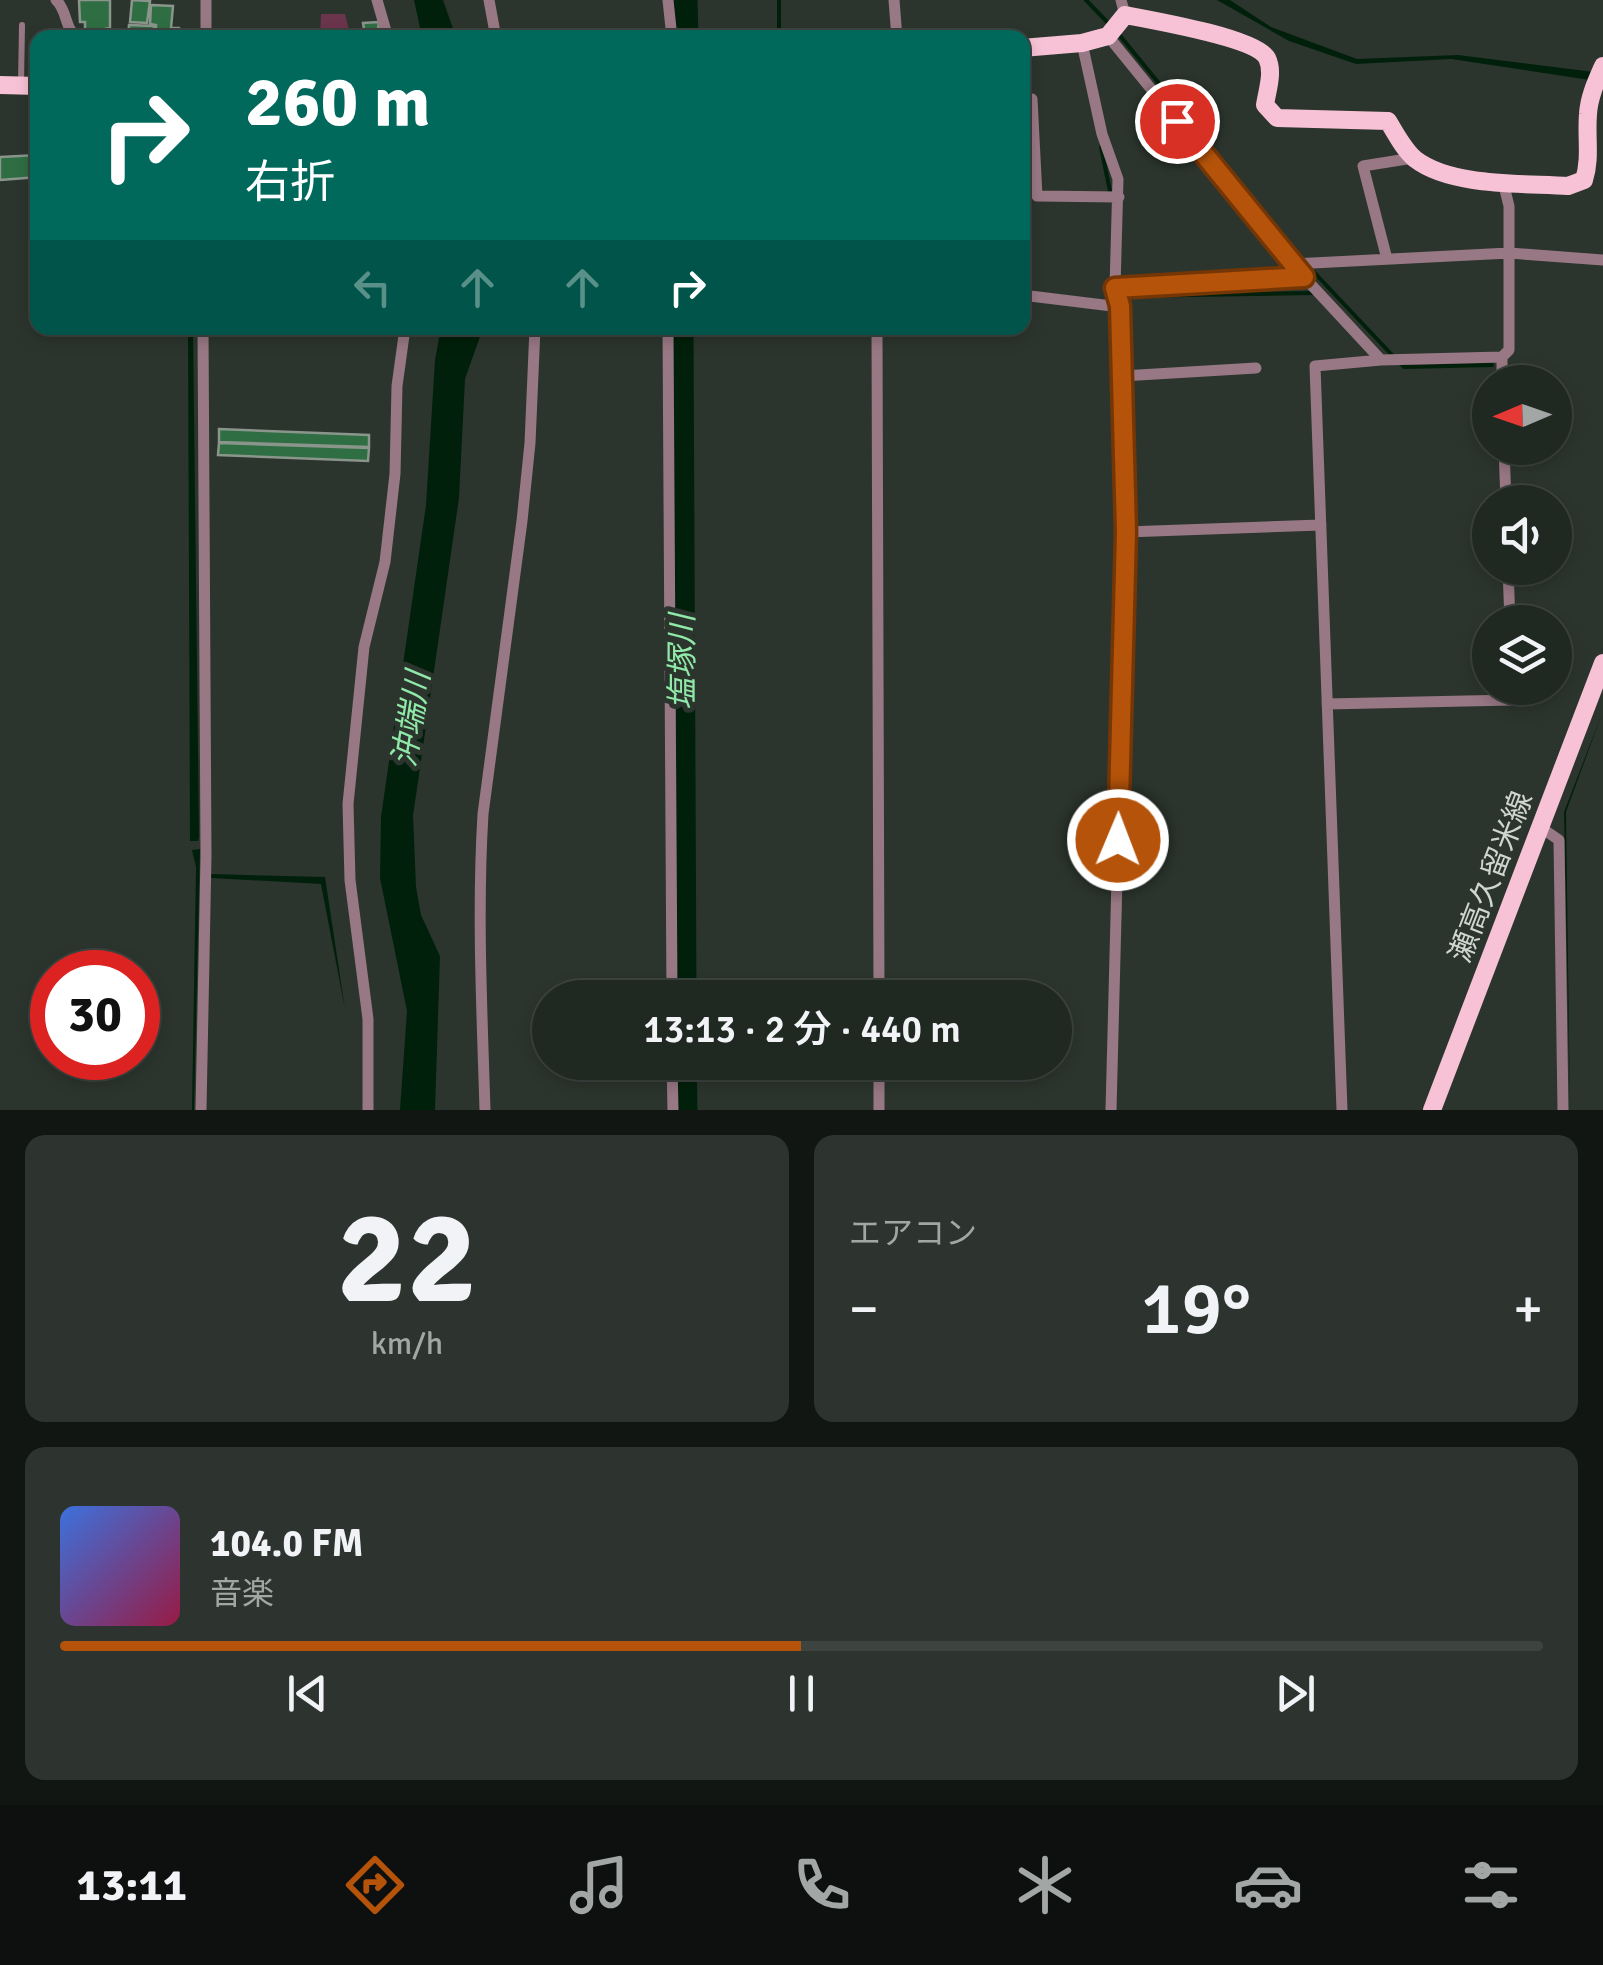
<!DOCTYPE html>
<html lang="ja">
<head>
<meta charset="utf-8">
<style>
	body { margin:0; font-family:Signika,"Noto Sans JP",sans-serif; background:#2d342f; color:#f1f3f6; height:100vh; display:flex; flex-direction:column; font-size:38px; white-space:nowrap }
	* { box-sizing:border-box; margin:0 }
	p { font-size:32px; color:#a2a6a5 }
	.icon { flex:none; width:55px; height:55px; fill:none; stroke:currentColor; stroke-width:2; stroke-linecap:round; stroke-linejoin:round }
	.map { position:relative; height:1110px; overflow:hidden }
	.details { display:flex; flex-direction:column; gap:25px; padding:25px; background:#121613; flex:1 }
	.details>* { flex:none }
	.guide { position:absolute; left:30px; top:30px; width:1000px; height:305px; border-radius:20px; box-shadow:0 5px 15px #0003,0 0 0 2px #3d4440; background:#00695c; color:#fff; overflow:hidden }
	.needle { width:65px; rotate:268deg }
	.fabs { position:absolute; left:1472px; top:365px; display:grid; gap:20px }
	.fabs a { display:grid; place-items:center; width:100px; height:100px; border-radius:50%; background:#202822; box-shadow:0 5px 15px #0003,0 0 0 2px #3d4440; font-size:50px }
	.speed { position:absolute; left:30px; top:950px; display:flex; gap:20px; font-size:50px; font-weight:700; text-align:center }
	.speed>* { display:grid; place-content:center; width:130px; height:130px; border-radius:50%; background:#202822; box-shadow:0 5px 15px #0003,0 0 0 2px #3d4440; line-height:1 }
	.speed .limit { border:15px solid #d22; background:#fff; color:#111 }
	.pin { position:absolute; display:grid; place-items:center; width:85px; height:85px; color:#fff; margin:-42px; border:5px solid #fff; border-radius:50%; box-shadow:0 2px 10px #0007 }
	.me { position:absolute; width:110px; margin:-55px; rotate:1deg; stroke-linejoin:round; filter:drop-shadow(0 0 8px #0008) }
	.turn { display:flex; align-items:center; gap:35px; height:210px; padding:0 50px; font-size:45px }
	.turn .icon { width:130px; height:130px; stroke-width:2.5 }
	.turn b { display:block; font-size:70px; line-height:85px }
	.lanes { display:flex; align-items:center; height:95px; padding:0 50px; background:#0003; justify-content:center; gap:50px; direction:ltr }
	.lanes .off { opacity:.35 }
	.big { font-size:75px; font-weight:600; line-height:1.1 }
	.details .tile { flex:1; display:flex; flex-direction:column; justify-content:center; gap:15px; min-width:0; padding:0 35px; border-radius:20px; background:#2d342f }
	.details .dial { align-items:center; gap:0 }
	.dial b { font-size:130px; line-height:1 }
	.song { display:flex; align-items:center; gap:30px }
	.cover { width:120px; height:120px; border-radius:15px; background:linear-gradient(135deg,hsl(220 70% 55%),hsl(340 70% 35%)) }
	.played { height:10px; border-radius:5px; background:linear-gradient(90deg,#b45309 50%,#3d4440 50%) }
	.keys { display:flex; justify-content:space-around; direction:ltr }
	.heat { display:flex; justify-content:space-between; align-items:center; font-size:55px; direction:ltr }
	.details .tiles { flex:1; display:grid; gap:25px; grid-template-columns:1fr 1fr }
	.tile:last-child { grid-column:span 2 }
	.trip { position:absolute; left:532px; top:980px; width:540px; height:100px; border-radius:50px; background:#202822; box-shadow:0 5px 15px #0003,0 0 0 2px #3d4440; font-weight:600; line-height:100px; text-align:center }
	.menu { display:flex; height:160px; justify-content:space-around; align-items:center; background:#0d100e; color:#a2a6a5 }
	.menu .icon { width:70px; height:70px }
	.menu .current { color:#b45309 }
	.menu b { font-size:45px; color:#f1f3f6 }
	.map>svg:first-child { display:block }
	.green { fill:#6b354c }
	.water { fill:#00200b }
	.lines { fill:none; stroke-linecap:round; stroke-linejoin:round }
	.stream { stroke:#00200b; stroke-width:4 }
	.river { stroke:#00200b; stroke-width:25 }
	.building { fill:#2f6e43; stroke:#8a958c; stroke-width:2.5 }
	.lane { stroke:#987884; stroke-width:6 }
	.street { stroke:#987884; stroke-width:11 }
	.primary { stroke:#f7c2d6; stroke-width:18 }
	.route-casing { stroke:#753606; stroke-width:25 }
	.route { stroke:#b45309; stroke-width:18 }
	.labels { text-anchor:middle; stroke-width:10; stroke-linejoin:round; paint-order:stroke }
	.street-label { font-size:30px; fill:#cfd5d0; stroke:#2b352d }
	.water-label { font-size:32px; font-style:italic; fill:#90e9a8; stroke:#2b352d }
</style>
</head>
<body>
<div class="map">
<svg width="1603" height="1110" viewBox="0 0 1603 1110">
	<rect width="100%" height="100%" fill="#2b352d"/>
	<path class="green" d="M321,14H345L351,37H320Z"/>
	<path class="water" d="M414,0H443L456,37H422Z
		M1217,0H1230L1271,27L1357,59L1458,55L1594,72L1603,74V91L1590,80L1451,59L1356,64L1289,41Z
		M188,328H193L199,837L198,841H190Z
		M441,328H483L465,379L459,498L413,816L416,887L421,915L440,956L435,1110H400L407,1011L380,878L381,817L426,505L435,360Z
		M1603,711L1566,812L1570,1110L1564,812Z
		M200,849L194,1110H192L196,867L192,850Z
		M211,874L325,877L345,1009L321,884L211,878Z"/>
	<g class="lines">
		<path class="stream" d="M1086,0L1110,25
			M1117,32L1304,261
			M779,38V0
			M1101,147L1111,196
			M1310,268L1393,356
			M1122,296L1313,293
			M1400,362L1404,367L1492,365"/>
		<path class="river" d="M685,0L686,38
			M681,328L684,998
			M684,1062L685,1110"/>
	</g>
	<path class="building" d="M79,0H110V28L105,29V36L85,37V22H80Z
		M132,0L150,1L147,23L130,22Z
		M151,5L173,6L171,28H179V32L156,30V25L150,24Z
		M379,22L377,37L365,35L363,23Z
		M129,25L154,26L153,38H128Z
		M38,155V177L0,180V157Z
		M219,429L369,435V447L219,442Z
		M219,443L369,448L368,461L218,455Z"/>
	<g class="lines">
		<path class="lane" d="M21,84L22,25"/>
		<path class="street" d="M56,0C68,11 64,29 78,38
			M206,0V38
			M377,0L388,38
			M489,0L496,38
			M668,0L672,38
			M894,0L897,38
			M1121,0L1125,15
			M1108,36L1304,277L1381,360
			M1082,43L1102,134L1118,179L1115,288L1120,307L1126,532L1111,1110
			M1032,99L1037,196L1119,197
			M1387,259L1363,166L1413,158
			M1293,264L1509,253L1603,260
			M1115,288L1304,277
			M1022,295L1120,307
			M668,328L672,998
			M877,328L879,998
			M1502,357V382
			M1122,376L1256,368
			M1504,448L1506,502
			M1126,532L1321,525
			M1508,568L1510,622
			M1327,704L1512,700V688
			M1540,827L1559,840L1563,1110
			M672,1062L673,1110
			M879,1062V1110
			M201,1110L206,856L203,328
			M368,1110V1019L350,880L348,804L364,647L385,562L395,474L397,386L405,328
			M485,1110C482,1011 477,913 483,814L522,521L530,443L535,328
			M1342,1110L1315,366L1381,360L1502,357L1509,350V206L1503,182"/>
		<path class="primary" d="M1022,48L1082,43L1108,36L1125,15C1151,20 1256,38 1267,58C1274,72 1267,91 1265,105L1277,118L1388,121C1396,134 1404,150 1415,159C1451,187 1524,183 1568,186L1584,180C1591,158 1586,138 1588,114C1589,97 1596,82 1603,66
			M0,85L38,86
			M1432,1110L1603,663"/>
	</g>
	<g class="lines">
		<g class="route-casing">
			<path id="route" d="M1118,840L1126,532L1120,306L1115,288L1304,277L1177,121"/>
		</g>
		<use href="#route" class="route"/>
	</g>
	<g class="labels">
		<g class="street-label">
			<text transform="translate(1491 877) rotate(-69)" y="10">瀬高久留米線</text>
		</g>
		<g class="water-label">
			<text transform="translate(682 662) rotate(-90)" y="11">塩塚川</text>
			<text transform="translate(411 719) rotate(-81)" y="11">沖端川</text>
		</g>
	</g>
</svg>
<div class="fabs">
<a><svg class="needle" viewBox="-14 -14 28 28"><path d="M0-13l5 13h-10z" fill="#e53935"/><path d="M0 13l5-13h-10z" fill="#a2a6a5"/></svg></a>
<a><svg class="icon" aria-label="sound" viewBox="0 0 24 24"><path d="M4 9h4l5-4v14l-5-4H4zM17 9q2 3 0 6"/></svg></a>
<a><svg class="icon" aria-label="layers" viewBox="0 0 24 24"><path d="M12 4l9 5-9 5-9-5zM3 14l9 5 9-5"/></svg></a>
</div>
<div class="speed"><div class="limit">30</div></div>
<div class="pin" style="left:1177px;top:121px;background:#d93025"><svg class="icon" aria-label="arrive" viewBox="0 0 24 24"><path d="M6 21V4h12l-3 4 3 4H6"/></svg></div>
<svg class="me" style="left:1118px;top:840px" viewBox="-20 -20 40 40"><circle r="17" fill="#b45309" stroke="#fff" stroke-width="3"/><path d="M0-11L8 9 0 5-8 9z" fill="#fff"/></svg>
<div class="trip">13:13 · 2 分 · 440 m</div>
<div class="guide">
<div class="turn"><svg class="icon" aria-label="right" viewBox="0 0 24 24"><path d="M7 20v-9h11M14 6l5 5-5 5"/></svg><div><b>260 m</b>右折</div></div>
<div class="lanes"><svg class="icon off" aria-label="left" viewBox="0 0 24 24"><path d="M17 20v-9H6M10 6l-5 5 5 5"/></svg><svg class="icon off" aria-label="ahead" viewBox="0 0 24 24"><path d="M12 20V5M6 11l6-6 6 6"/></svg><svg class="icon off" aria-label="ahead" viewBox="0 0 24 24"><path d="M12 20V5M6 11l6-6 6 6"/></svg><svg class="icon" aria-label="right" viewBox="0 0 24 24"><path d="M7 20v-9h11M14 6l5 5-5 5"/></svg></div>
</div>
</div>
<section class="details">
<div class="tiles">
<div class="tile dial"><b>22</b><p>km/h</p></div>
<div class="tile"><p>エアコン</p>
<div class="heat"><a>−</a><b class="big">19°</b><a>+</a></div>
</div>
<div class="tile">
<div class="song"><i class="cover"></i><div><b>104.0 FM</b><p>音楽</p></div></div>
<div class="played"></div>
<div class="keys"><svg class="icon" aria-label="previous" viewBox="0 0 24 24"><path d="M18 5L8 12l10 7zM5 5v14"/></svg><svg class="icon" aria-label="pause" viewBox="0 0 24 24"><path d="M8 5v14M16 5v14"/></svg><svg class="icon" aria-label="next" viewBox="0 0 24 24"><path d="M6 5l10 7-10 7zM19 5v14"/></svg></div>
</div>
</div>
</section>
<nav class="menu">
<b>13:11</b>
<svg class="icon current" aria-label="directions" viewBox="0 0 24 24"><path d="M12 3l9 9-9 9-9-9zM9 14v-3h6M13 9l2 2-2 2"/></svg>
<svg class="icon" aria-label="music" viewBox="0 0 24 24"><path d="M9 18V5l10-2v13"/><circle cx="6" cy="18" r="3"/><circle cx="16" cy="16" r="3"/></svg>
<svg class="icon" aria-label="phone" viewBox="0 0 24 24"><path d="M5 4h4l2 5-3 2q2 4 5 5l2-3 5 2v4C11 20 4 13 5 4z"/></svg>
<svg class="icon" aria-label="climate" viewBox="0 0 24 24"><path d="M12 3v18M4 7l16 10M4 17L20 7"/></svg>
<svg class="icon" aria-label="car" viewBox="0 0 24 24"><path d="M5 17H2v-5l4-1 3-4h7l3 4 3 1v5h-3M9 17h6M6 11h13"/><circle cx="7" cy="17" r="2"/><circle cx="17" cy="17" r="2"/></svg>
<svg class="icon" aria-label="filters" viewBox="0 0 24 24"><path d="M4 7h16M4 17h16"/><circle cx="9" cy="7" r="2"/><circle cx="15" cy="17" r="2"/></svg>
</nav>
</body>
</html>
